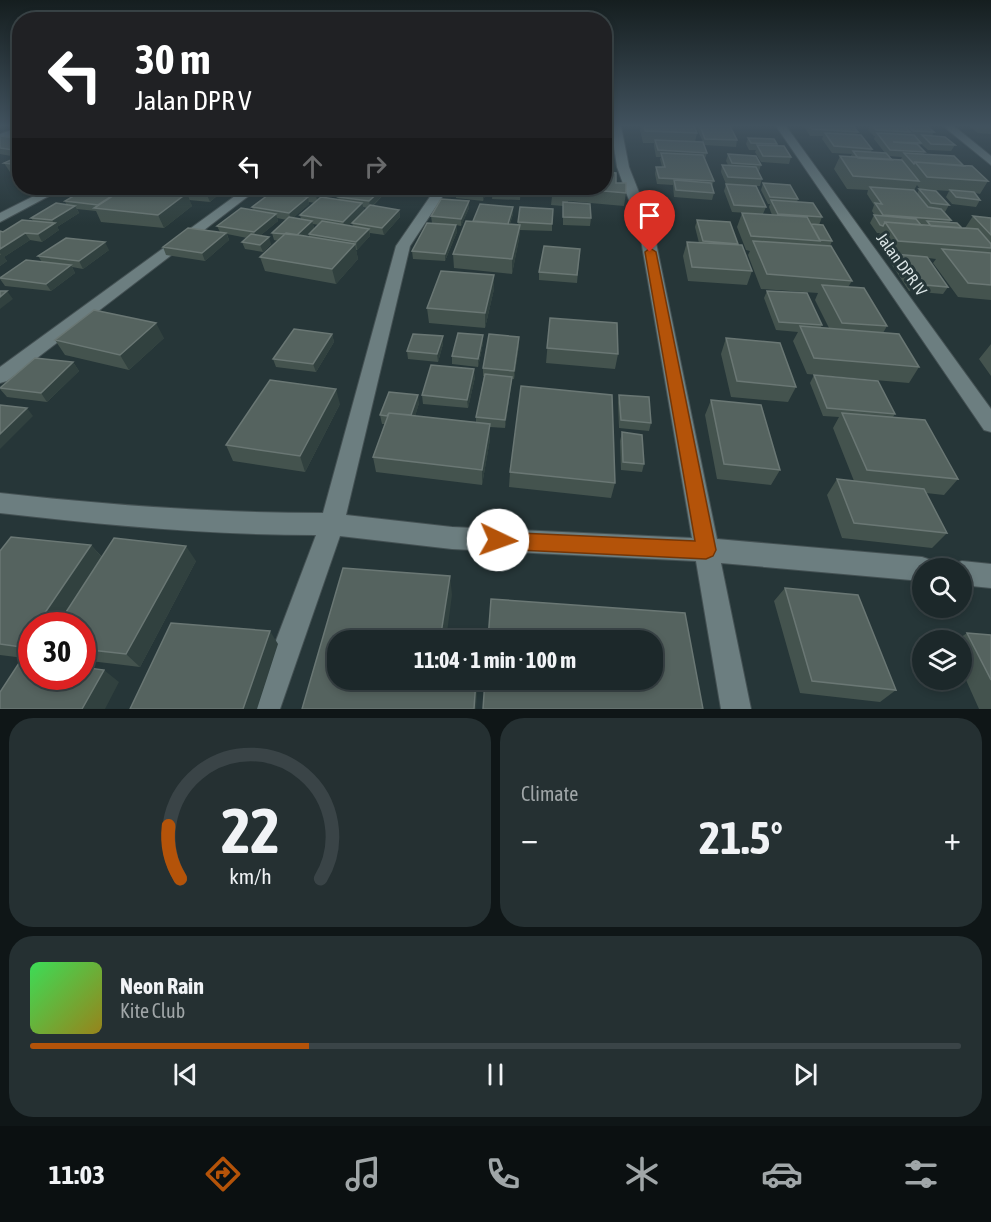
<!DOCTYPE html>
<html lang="en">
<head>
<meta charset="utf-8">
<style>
	body { margin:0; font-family:"Asap Condensed",sans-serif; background:#253032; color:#f1f3f6; height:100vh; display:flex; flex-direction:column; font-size:22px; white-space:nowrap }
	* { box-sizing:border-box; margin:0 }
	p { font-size:20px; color:#a0a6a8 }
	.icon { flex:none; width:33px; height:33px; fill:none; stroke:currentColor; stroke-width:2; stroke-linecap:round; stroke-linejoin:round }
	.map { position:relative; height:709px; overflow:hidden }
	.panel { display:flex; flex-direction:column; gap:9px; padding:9px; background:#0f1617; flex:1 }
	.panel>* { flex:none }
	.hud { position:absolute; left:12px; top:12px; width:600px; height:183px; border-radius:24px; box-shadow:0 3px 9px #0003,0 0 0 2px #3a4447; background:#202124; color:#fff; overflow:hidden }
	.tools { position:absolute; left:912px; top:558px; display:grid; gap:12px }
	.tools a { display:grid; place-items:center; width:60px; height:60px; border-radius:50%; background:#1c282a; box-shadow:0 3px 9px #0003,0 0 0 2px #3a4447; font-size:30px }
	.speed { position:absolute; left:18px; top:612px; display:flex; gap:12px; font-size:30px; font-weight:700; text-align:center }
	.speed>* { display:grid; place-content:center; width:78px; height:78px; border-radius:50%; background:#1c282a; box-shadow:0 3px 9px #0003,0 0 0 2px #3a4447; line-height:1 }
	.speed .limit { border:9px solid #d22; background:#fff; color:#111 }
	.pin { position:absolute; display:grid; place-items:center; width:51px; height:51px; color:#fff; margin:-62px -26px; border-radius:50% 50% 50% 0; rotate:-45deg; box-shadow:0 0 6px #0007 }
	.pin .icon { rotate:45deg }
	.me { position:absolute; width:66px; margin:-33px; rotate:93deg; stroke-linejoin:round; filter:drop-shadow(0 0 4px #0008) }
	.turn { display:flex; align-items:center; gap:21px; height:126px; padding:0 24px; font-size:27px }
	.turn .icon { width:78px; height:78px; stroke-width:2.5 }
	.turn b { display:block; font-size:42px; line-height:51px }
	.lanes { display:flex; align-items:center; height:57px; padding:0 24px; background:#0003; justify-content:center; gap:30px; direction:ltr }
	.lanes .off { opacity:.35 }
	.big { font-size:45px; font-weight:700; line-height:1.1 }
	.panel .card { flex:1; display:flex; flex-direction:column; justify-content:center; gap:9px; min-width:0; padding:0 21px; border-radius:24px; background:#253032 }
	.panel .dial { align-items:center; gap:0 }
	.dial svg { height:156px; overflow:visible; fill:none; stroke:#3a4447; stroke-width:7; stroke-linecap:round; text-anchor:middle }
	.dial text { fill:#f1f3f6; stroke:none }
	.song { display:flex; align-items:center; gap:18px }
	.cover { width:72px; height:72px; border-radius:9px; background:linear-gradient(135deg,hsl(130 70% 55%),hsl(50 70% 35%)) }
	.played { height:6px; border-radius:3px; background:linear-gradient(90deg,#b45309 30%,#3a4447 30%) }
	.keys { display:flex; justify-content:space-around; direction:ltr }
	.heat { display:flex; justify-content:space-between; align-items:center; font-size:33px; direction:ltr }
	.panel .tiles { flex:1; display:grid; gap:9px; grid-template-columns:1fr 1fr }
	.card:last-child { grid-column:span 2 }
	.trip { position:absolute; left:327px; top:630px; width:336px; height:60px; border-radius:24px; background:#1c282a; box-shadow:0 3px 9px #0003,0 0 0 2px #3a4447; font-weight:700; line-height:60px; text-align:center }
	.tab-bar { display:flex; height:96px; justify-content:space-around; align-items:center; background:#0b1011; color:#a0a6a8 }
	.tab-bar .icon { width:42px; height:42px }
	.tab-bar .current { color:#b45309 }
	.tab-bar b { font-size:27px; color:#f1f3f6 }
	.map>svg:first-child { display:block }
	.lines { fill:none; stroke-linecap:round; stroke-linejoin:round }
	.minor-casing { stroke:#445153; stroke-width:2 }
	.minor { fill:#6c7e80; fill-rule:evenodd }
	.wall { fill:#44534e; fill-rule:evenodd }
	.shaded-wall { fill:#31413f }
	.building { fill:#55635f; stroke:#6a7774; stroke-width:1.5 }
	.route { fill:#b45309; stroke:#753606; stroke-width:1.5 }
	.labels { text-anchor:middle; stroke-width:6; stroke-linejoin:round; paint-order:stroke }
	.street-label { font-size:16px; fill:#dce6e7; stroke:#263638 }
</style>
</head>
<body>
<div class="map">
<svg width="991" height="709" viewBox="0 0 991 709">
	<rect width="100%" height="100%" fill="#263638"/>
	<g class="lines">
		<g class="minor-casing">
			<path id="minor" d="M611,126H621L629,167L653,228L717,539L922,557L931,560L935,568H922V581L721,563L751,709H721L696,561L452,549L340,536L280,709H250L316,535C210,535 105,525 0,513V493C108,505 214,513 323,513L396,246L436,188H448L410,246L346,515L452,527L692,538L639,228L617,167Z
				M776,126H786L991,409V432L984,430Z
				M943,126H954L991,156V165Z
				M20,127V134L0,141V134Z
				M50,188H64L0,222V213Z
				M246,188H259L7,381L0,383V367Z
				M962,561L991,564V588L962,585V568H951L953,564Z"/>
		</g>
		<use href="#minor" class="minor"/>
	</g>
	<path class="wall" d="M641,126H694L697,133L695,142H703L697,129L698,126H730L737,140L736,147L704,145L707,153L705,159L714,181L712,186L714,193L712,200L674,197L673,185L657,184L655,174L656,167H662L660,159L661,157H656L654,146V143H643L640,130Z
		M804,126H853L858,132L857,135L872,149L871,152L885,153L874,139L875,136H874L868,130L870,126H930L928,127L934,132L932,136L955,145L951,151L928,150L921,144L920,146L925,152L924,154L964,166L988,181L980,194L975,193L980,200L976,207L952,204L946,197L949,191L920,189L917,185L914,190L917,194L919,189L949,205L945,212L951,220L950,222L962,228H965L973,216L991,218V300L958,297L933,263L936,259L928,258L948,287L943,294L909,291L890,262L894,255H890L878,236L880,233H877L870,223L874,215L875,216L872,211L874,205L867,194L868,190L847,189L834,169L840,156L850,157L852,154L832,153L822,139L823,136H810ZM889,156L902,157L901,159L910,170L892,160Z
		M969,126H991V134L978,133Z
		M20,129V176L12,175L4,163L17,157L0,154V137L13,138L10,132Z
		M748,138L777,144V146L791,157L789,164L761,162L755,152L756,150H749L746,144Z
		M728,154L761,165L759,171H758L762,179L760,186H756L766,207L763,214L732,212L724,191L726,184L721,172L722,165H728L726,161Z
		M616,183L626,193L624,206L568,201V203L591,218L590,226L563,225V206L551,205L553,188Z
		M763,183L798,199L797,202L822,217L819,225L832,241L830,246L852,281L848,287L887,326L883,333L919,367L909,383L807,374L793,341L798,332L776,330L764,298L767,291L822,325L821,327L829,328L815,300L818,293L761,289L748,255L750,251L746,250L737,227L742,213L772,215L769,207L770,204H768L761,190Z
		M137,188H224L225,189L210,202L189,200L192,206L164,228L101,222L96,211L77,209L79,213L57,227L59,230L42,242L30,240L4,257L7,261L0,266V231L3,232L33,221L31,218L66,204L65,201Z
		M285,188H333L334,189L324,197L339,200L338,197L348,188H387V191L373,206L399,210L400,217L384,235L370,233V236L357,250H356L358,259L336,284L265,271L260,257L278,241L274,240L272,233L287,220L277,218L278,221L261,235L271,244L263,252L245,249L242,242L247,238L227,234L229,240L205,261L166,255L163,247L220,232L217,226L253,210L252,207L282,193L281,191ZM309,202L315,203L300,215L301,219L293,218L309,204ZM363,207L367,208L352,223L353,226H348L364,210ZM313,224L319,225L309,234V237L305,236L314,228Z
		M458,188H488L483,201L456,198V191Z
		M493,188H549V189L521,188L520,200L492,199Z
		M469,201V208L461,226L456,225L457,232L445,261L413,259L412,251L432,223L431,216Z
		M520,207L552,224V231L520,230L519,239L512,274L454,268L453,254L473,221L513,214L510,224L518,225Z
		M697,220L738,244V245L752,271L747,285L688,281L683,256L687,242L699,243L695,227Z
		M580,249L577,283L539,280V272Z
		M109,250L83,269L72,267L75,273L51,291L5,286L0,279V277L42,262L38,256Z
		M494,289L485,328L429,323L427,308Z
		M550,318L618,354L615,369L546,363Z
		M332,334L334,342L316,372L276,367L273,359Z
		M483,335V343L478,367L452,364V356Z
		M164,338L129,370L65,355L55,340Z
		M726,338L796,387L788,402L731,397L721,354Z
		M443,344L438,362L408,359L407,351Z
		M991,344V376L979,359Z
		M519,345L514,379H512L505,428L490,427V439L482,485L376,472L373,457L385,424H382L380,415L419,403L415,416L476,422V417L484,376H483V368Z
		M73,362L79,371L47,402L7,397L0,389Z
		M814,375L895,414L893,417L958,479L944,495L926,493L947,533L932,548L842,538L827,495L837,479L854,481L833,428L839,417L823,416L810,383Z
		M475,377L468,408L423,404L422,395Z
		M619,395L651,423L649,431L619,428L618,403Z
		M711,400L780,470L771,485L717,479L705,415Z
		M340,404L305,472L233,461L226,445Z
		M622,432L644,464L642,472L621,470L620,441Z
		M510,472L615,483L611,498L509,487Z
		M91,545L102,557L196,561L140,667L82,660V626H32V659L0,655V551Z
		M785,588L896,690L880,702L800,693L774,601Z
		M967,633L991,635V709H979L962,671V640H957Z"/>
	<path class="shaded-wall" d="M186,188H198L187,193L192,206L164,228L158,215L177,194Z
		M216,188H224L225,189L210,202L207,195Z
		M326,188H333L334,189L318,203L316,196Z
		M383,188H387V191L370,208L369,201Z
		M485,188H488L483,201V194Z
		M308,197L309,204L291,220L289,213Z
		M469,201V208L461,226V219Z
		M362,203L364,210L345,229L343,222Z
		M75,206L79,213L57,227L59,230L42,242L38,234L54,224L52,220Z
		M513,207V214L507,232V225Z
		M399,210L400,217L384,235L382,228Z
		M276,214L278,221L256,239L254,232Z
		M312,221L314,228L298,244L296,236Z
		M456,225L457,232L445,261V254Z
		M520,225L519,239L512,274V259Z
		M369,229L370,236L357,250L356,242Z
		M25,233L30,240L4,257L7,261L0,266V255H1L0,253V249Z
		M226,233L229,240L205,261L202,253Z
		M269,237L271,244L263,252L260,245Z
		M105,242L109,250L83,269L79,261Z
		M355,244L358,259L336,284L332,269Z
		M71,265L75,273L51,291L46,284Z
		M494,275V289L485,328V313Z
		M7,291L13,299L0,309V297Z
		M156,323L164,338L129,370L120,355Z
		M332,334L334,342L316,372L313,364Z
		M483,335V343L478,367V359Z
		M443,336V344L438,362L437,354Z
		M519,337V345L514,379V371Z
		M73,362L79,371L47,402L41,393Z
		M474,369L475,377L468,408L467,400Z
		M512,377L511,385L505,428V420Z
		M336,389L340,404L305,472L300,456Z
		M418,395L419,403L412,427L410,418Z
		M27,408L33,416L0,449V434Z
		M490,424V439L482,485V470Z
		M91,545L104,560L61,626H36Z
		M186,546L196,561L140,667L126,654Z
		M450,576L452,595L446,640H440Z
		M270,631L278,644L257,709H243Z
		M32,632V654L21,647Z
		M104,670L119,682L105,709H82Z
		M476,680H478L476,709H474Z"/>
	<path class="building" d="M644,126H694L697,133L645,131Z
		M700,126H730L737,140L705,139Z
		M810,126H853L858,132L812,129Z
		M873,126H904L910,132L876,130Z
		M908,126H927L934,132L913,131Z
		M20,129V134L10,132Z
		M825,133L861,135L872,149L834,146Z
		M877,133L914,135L921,143L893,142L917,144L925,152L890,150Z
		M922,135L945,137L955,145L931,144Z
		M1,136L20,139V151L0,148V137Z
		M748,138L774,139L777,144L751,143Z
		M655,140L703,142L707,153L658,150Z
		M757,145L784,146L791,157L763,156Z
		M853,151L886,153L892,160L858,158Z
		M661,153L703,155L714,181L659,178L656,167H665Z
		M904,153L954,156L964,166L915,162L914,164Z
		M728,154L756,156L761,165L732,163Z
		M20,156V165L4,163Z
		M840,156L902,160L919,181L853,176Z
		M915,162L972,166L988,181L927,177Z
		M722,165L756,167L762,179L728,177Z
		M604,172L616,173V183H626V193L569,188L568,193L552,192L553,188H604Z
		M674,180L711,183L714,193L676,190Z
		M763,183L790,185L798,199L770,197Z
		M726,184L756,186L766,207L734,205Z
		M870,187L914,190L928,207L941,209L951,220L883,215L875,203L882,204Z
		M87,188H124L98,205L65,201Z
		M125,188H129L187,193L158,215L94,208Z
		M137,188H186L180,192Z
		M192,188H216L207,195L186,193Z
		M285,188H326L316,196L281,191Z
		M348,188H383L369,201L338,197Z
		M458,188H485L483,194L456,191Z
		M493,188H521L520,193L492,192Z
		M919,189L936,191L949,205L931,203Z
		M950,190L974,192L980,200L956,197Z
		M272,192L308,197L289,213L252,207Z
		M321,197L362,203L343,222L300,215Z
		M441,199L469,201L461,219L431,216Z
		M771,200L813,203L822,217L778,214Z
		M563,202L590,204L591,218L563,217Z
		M56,203L75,206L52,220L31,218Z
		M480,204L513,207L508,224L473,221Z
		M370,205L399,210L382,228L352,223Z
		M520,207L553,209L552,224L518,222Z
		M241,208L276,214L254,232L217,226Z
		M742,213L807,217L820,241L751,236Z
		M874,215L916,219L921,225L885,222L883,226L880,225Z
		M973,216L991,218V235Z
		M289,217L312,221L297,235L272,233Z
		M22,220L55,223L38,234L25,233L0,249V231L3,232Z
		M697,220L730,222L738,244L703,241Z
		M322,221L369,229L356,242L309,234Z
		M466,221L520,225L512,259L453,254Z
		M927,221L957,223L962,228L931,226Z
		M885,222L978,229L991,244V248L898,241Z
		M427,223L456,225L445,254L412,251Z
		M811,224L823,225L832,241L820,240Z
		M188,228L226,233L202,253L163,247Z
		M286,233L355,244L332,269L260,257Z
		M251,234L269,237L260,245L242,242Z
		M66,238L105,242L79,261L38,256Z
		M753,241L831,246L852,281L767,274Z
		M687,242L742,245L752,271L692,267Z
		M544,246L580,249L577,275L539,272Z
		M942,249L991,253V285L968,283Z
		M894,254L927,257L948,287L914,284Z
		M26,260L71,265L46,284L0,278Z
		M441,271L494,275L485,313L427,308Z
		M822,285L864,288L887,326L842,323Z
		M0,291H7L0,297Z
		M767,291L807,293L822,325L779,322Z
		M94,310L156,323L120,355L55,340Z
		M550,318L617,323L618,354L547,348Z
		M800,326L899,334L919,367L814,358Z
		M294,329L332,334L313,364L273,359Z
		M458,333L483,335L478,359L452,356Z
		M413,334L443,336L437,354L407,351Z
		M489,334L519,337L514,371L483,368Z
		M726,338L780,343L796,387L737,381Z
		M35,358L73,362L41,393L0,388Z
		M431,365L474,369L467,400L422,395Z
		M485,374L512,377L505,420L476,417Z
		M814,375L878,381L895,414L827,408Z
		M270,380L336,389L300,456L226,445Z
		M521,386L612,395L615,483L510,472Z
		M389,392L418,395L411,415L389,413L387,416L380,415Z
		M619,395L649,397L651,423L621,420Z
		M711,400L761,405L780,470L724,464Z
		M0,405L27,408L0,434Z
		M389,413L490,424L482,470L373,457Z
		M842,413L925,420L958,479L867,470Z
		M622,432L642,435L644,464L623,462Z
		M837,479L924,489L947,533L854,523Z
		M11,537L91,545L36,626H32V632L21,647L0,644V551Z
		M114,538L186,546L126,654L82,649V626H57Z
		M343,568L450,576L440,640H338V680H476L474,709H302Z
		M785,588L858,595L896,690L812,681Z
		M491,599L685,613L703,709H483L485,680H652V640H488Z
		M171,623L270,631L243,709H130Z
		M967,633L991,635V680Z
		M21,660L32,661V676H82V667L104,670L82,709H0V692Z"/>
	<linearGradient id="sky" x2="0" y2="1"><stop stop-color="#151e1f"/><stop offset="0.56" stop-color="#41525e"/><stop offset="1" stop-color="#41525e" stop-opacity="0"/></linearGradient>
	<rect width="991" height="225" fill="url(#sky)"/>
	<path class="route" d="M650,248L656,252L716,550L713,556L706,559L498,549L491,546L489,540L491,534L498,532L695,541L645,252Z"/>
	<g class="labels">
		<g class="street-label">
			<text transform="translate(902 264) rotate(54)" y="6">Jalan DPR IV</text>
		</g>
	</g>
</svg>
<div class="tools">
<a><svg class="icon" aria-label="search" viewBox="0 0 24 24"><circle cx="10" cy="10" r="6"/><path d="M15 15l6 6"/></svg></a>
<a><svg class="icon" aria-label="layers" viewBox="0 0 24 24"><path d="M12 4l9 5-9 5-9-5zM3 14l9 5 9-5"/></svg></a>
</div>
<div class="speed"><div class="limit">30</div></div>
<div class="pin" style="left:650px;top:252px;background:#d93025"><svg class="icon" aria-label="arrive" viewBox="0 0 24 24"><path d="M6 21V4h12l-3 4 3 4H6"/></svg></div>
<svg class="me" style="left:498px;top:540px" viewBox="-20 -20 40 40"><circle r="19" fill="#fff"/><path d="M0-13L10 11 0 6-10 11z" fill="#b45309"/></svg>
<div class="trip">11:04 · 1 min · 100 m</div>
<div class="hud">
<div class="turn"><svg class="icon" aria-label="left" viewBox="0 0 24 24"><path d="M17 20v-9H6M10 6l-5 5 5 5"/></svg><div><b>30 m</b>Jalan DPR V</div></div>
<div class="lanes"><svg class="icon" aria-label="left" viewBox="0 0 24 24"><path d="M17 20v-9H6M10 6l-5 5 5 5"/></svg><svg class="icon off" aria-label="ahead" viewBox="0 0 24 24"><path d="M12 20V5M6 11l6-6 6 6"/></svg><svg class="icon off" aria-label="right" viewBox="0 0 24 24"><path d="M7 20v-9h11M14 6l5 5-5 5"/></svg></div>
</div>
</div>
<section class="panel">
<div class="tiles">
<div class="card dial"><svg viewBox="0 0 100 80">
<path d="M14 69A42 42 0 1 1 86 69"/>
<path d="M14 69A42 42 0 0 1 8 42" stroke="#b45309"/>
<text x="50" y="56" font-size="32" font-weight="700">22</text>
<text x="50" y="72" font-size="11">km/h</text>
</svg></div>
<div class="card"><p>Climate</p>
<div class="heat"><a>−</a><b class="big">21.5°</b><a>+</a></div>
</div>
<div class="card">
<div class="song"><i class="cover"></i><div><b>Neon Rain</b><p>Kite Club</p></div></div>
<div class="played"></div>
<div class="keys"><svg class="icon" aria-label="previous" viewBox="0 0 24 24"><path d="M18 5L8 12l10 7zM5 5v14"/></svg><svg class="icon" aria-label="pause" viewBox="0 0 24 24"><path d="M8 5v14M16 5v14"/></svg><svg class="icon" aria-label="next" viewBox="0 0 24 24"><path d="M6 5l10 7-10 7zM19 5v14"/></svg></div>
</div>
</div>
</section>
<nav class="tab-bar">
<b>11:03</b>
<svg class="icon current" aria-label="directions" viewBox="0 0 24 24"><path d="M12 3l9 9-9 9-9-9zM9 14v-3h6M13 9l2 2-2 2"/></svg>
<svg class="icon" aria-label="music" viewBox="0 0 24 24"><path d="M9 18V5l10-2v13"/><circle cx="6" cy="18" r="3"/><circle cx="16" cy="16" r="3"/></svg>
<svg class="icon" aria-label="phone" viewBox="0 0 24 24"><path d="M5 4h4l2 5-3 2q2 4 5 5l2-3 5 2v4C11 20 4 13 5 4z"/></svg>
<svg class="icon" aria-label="climate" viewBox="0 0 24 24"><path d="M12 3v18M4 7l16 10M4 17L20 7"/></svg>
<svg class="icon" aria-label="car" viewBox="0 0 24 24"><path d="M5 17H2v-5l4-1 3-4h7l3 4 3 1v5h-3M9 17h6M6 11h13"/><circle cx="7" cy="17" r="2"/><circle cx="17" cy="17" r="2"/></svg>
<svg class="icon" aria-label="filters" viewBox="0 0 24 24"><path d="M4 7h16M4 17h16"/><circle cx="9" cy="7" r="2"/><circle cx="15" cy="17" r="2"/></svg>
</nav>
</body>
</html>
